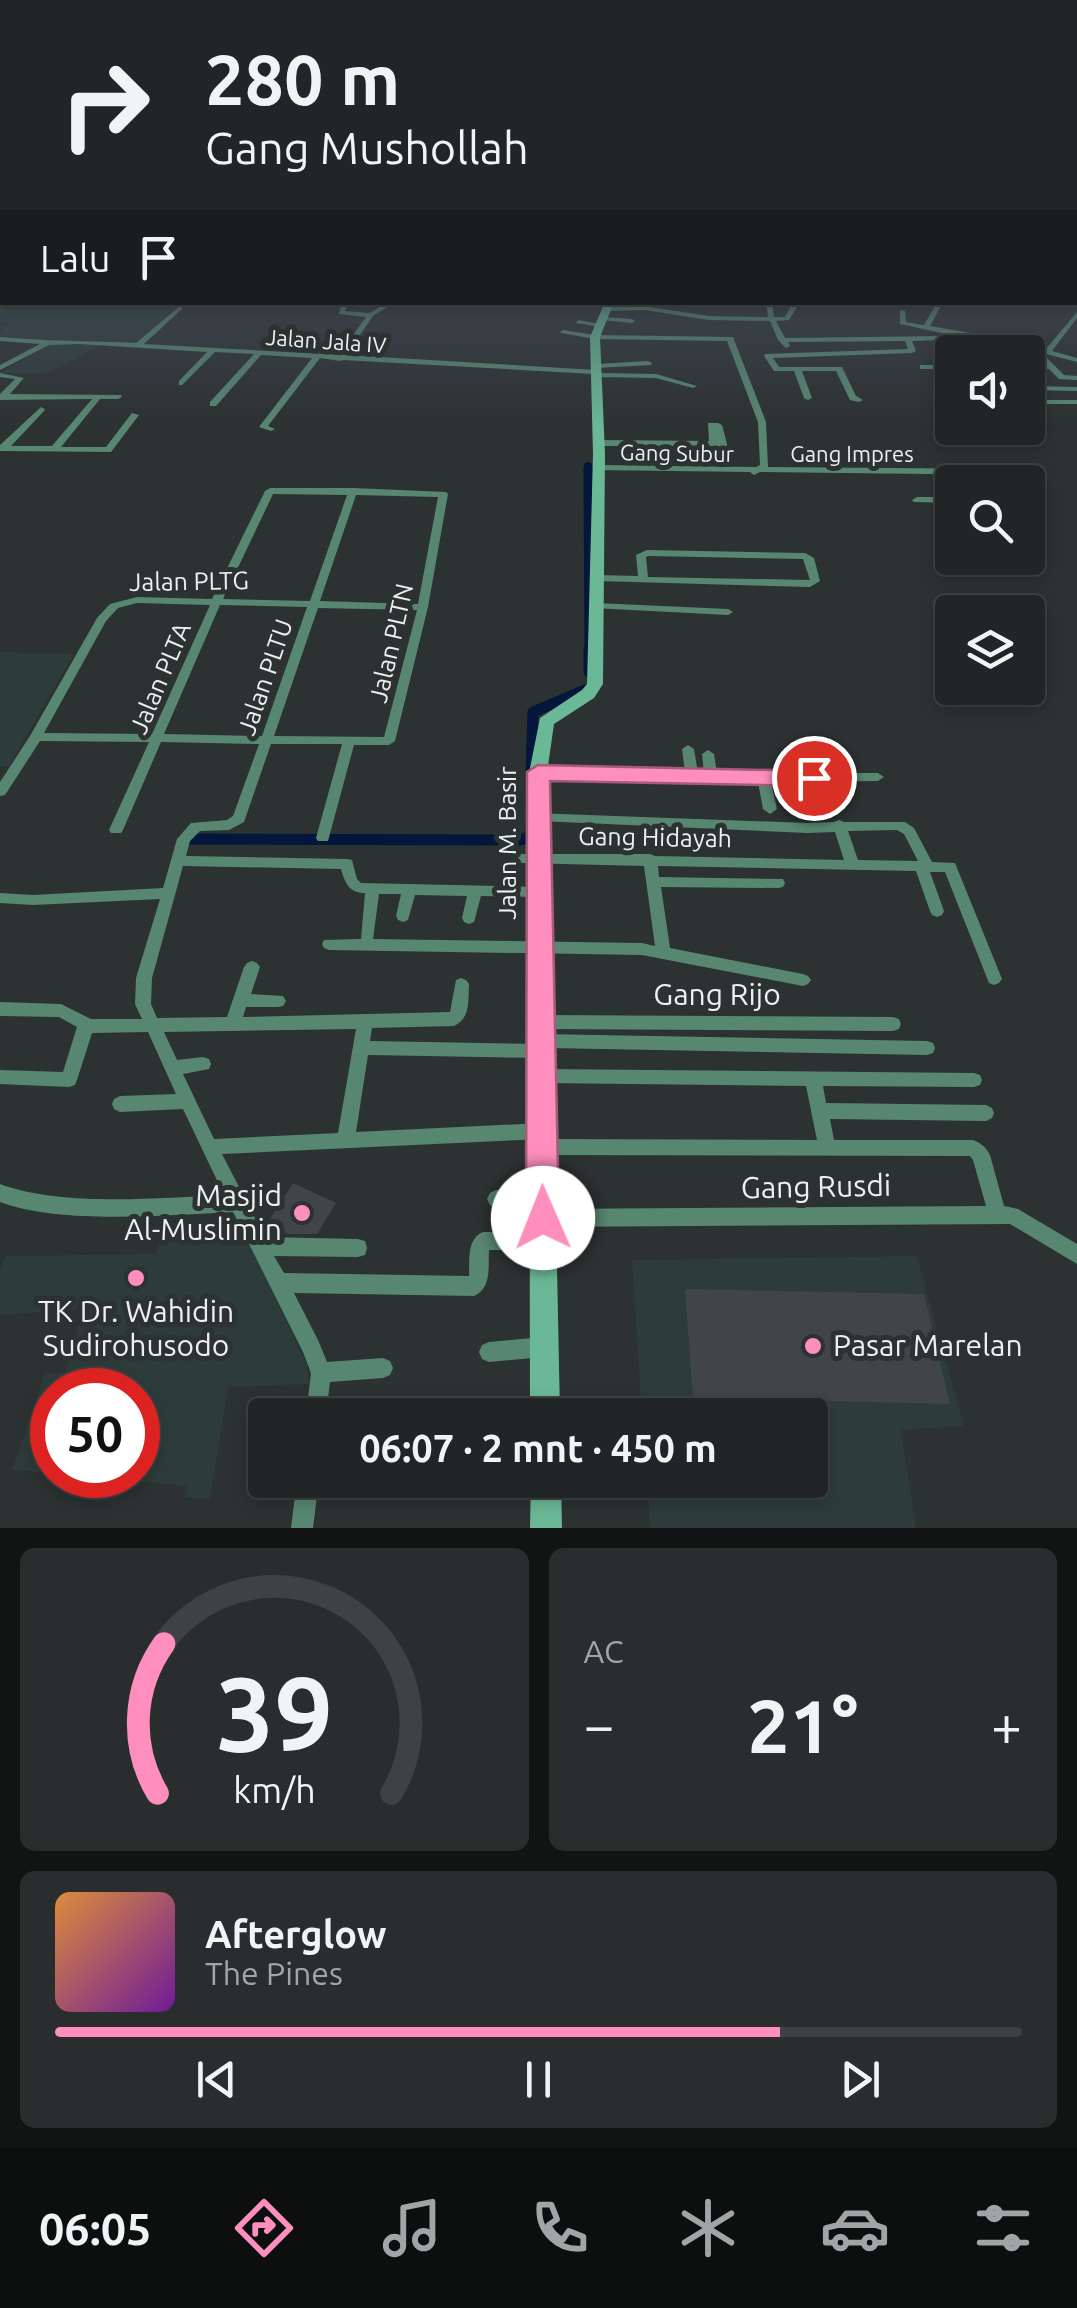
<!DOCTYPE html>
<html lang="id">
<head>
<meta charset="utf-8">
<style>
	body { margin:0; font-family:Ubuntu,sans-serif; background:#292d2d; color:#f1f3f6; height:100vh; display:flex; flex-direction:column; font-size:38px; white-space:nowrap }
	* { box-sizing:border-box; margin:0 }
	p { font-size:32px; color:#a2a5a7 }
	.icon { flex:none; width:55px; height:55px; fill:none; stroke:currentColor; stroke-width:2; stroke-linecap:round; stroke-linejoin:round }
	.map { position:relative; height:1528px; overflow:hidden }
	.side { display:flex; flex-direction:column; gap:20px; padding:20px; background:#121414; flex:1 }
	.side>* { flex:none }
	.guide { position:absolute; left:0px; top:0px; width:1078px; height:305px; box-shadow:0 5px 15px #0003,0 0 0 2px #3e4242; background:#212525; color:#f1f3f6; overflow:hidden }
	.buttons { position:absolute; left:935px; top:335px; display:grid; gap:20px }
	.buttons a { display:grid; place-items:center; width:110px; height:110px; border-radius:10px; background:#212525; box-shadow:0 5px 15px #0003,0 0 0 2px #3e4242; font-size:50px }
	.speed { position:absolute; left:30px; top:1368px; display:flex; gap:20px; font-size:50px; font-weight:700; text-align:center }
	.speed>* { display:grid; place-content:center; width:130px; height:130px; border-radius:50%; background:#212525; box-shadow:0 5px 15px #0003,0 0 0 2px #3e4242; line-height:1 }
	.speed .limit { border:15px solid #d22; background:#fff; color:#111 }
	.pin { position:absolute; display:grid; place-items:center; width:85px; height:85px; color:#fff; margin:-42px; border:5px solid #fff; border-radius:50%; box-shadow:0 2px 10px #0007 }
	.me { position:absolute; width:110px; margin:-55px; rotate:359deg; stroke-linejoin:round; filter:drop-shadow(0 0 8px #0008) }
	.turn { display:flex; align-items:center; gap:35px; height:210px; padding:0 40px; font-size:45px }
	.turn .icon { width:130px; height:130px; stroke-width:2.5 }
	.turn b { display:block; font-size:70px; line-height:85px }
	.then { display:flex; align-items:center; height:95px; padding:0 40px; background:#0003; gap:20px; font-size:38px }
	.big { font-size:75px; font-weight:700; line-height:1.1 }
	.side .card { flex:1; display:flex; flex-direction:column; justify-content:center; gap:15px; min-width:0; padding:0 35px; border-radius:15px; background:#292d2d }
	.side .dial { align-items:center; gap:0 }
	.dial svg { height:260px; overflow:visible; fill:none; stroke:#3e4242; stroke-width:7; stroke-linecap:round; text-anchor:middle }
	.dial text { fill:#f1f3f6; stroke:none }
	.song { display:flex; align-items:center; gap:30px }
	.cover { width:120px; height:120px; border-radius:15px; background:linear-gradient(135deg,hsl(30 70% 55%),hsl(280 70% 35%)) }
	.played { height:10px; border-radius:5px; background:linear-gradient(90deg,#fe8ebd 75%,#3e4242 75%) }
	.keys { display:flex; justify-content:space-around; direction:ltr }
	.heat { display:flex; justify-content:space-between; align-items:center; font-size:55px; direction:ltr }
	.side .tiles { flex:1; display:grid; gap:20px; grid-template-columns:1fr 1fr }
	.card:last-child { grid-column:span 2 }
	.trip { position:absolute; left:248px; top:1398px; width:580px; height:100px; border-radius:10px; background:#212525; box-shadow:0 5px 15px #0003,0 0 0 2px #3e4242; font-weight:700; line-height:100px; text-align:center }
	.tabs { display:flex; height:160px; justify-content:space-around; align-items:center; background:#0d0f0f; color:#a2a5a7 }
	.tabs .icon { width:70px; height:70px }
	.tabs .on { color:#fe8ebd }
	.tabs b { font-size:45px; color:#f1f3f6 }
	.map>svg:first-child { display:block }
	.built { fill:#2e3b3b }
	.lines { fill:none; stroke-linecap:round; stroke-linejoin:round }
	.canal-far2 { stroke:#02173b; stroke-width:8 }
	.canal-far1 { stroke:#02173b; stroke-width:9 }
	.canal { stroke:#02173b; stroke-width:11 }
	.building { fill:#414547 }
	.street { fill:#588771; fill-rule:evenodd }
	.secondary { fill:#6bb896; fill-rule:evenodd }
	.route { fill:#fe8ebd; stroke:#a55c7b; stroke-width:2.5 }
	.poi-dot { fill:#fe8ebd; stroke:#2c3131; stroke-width:4 }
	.labels { text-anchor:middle; stroke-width:10; stroke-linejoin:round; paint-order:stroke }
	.far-street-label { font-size:22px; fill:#edf0f0; stroke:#2c3131 }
	.street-label { font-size:25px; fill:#edf0f0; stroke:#2c3131 }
	.near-street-label { font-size:30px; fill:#edf0f0; stroke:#2c3131 }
	.near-poi-label { font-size:30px; fill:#edf0f0; stroke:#2c3131; text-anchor:end }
</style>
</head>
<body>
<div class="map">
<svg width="1077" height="1528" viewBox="0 0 1077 1528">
	<rect width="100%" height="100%" fill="#2c3131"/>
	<path class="built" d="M0,275L2,302H145L143,305L177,307L138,344L0,339V332L10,323L0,321Z
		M53,343L104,344L47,373H0Z
		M0,652L74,654L9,766H0Z
		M245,1236L307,1364L309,1384L228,1387L210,1500L185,1497L187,1486L70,1475H138V1390H52V1473L12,1470L45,1373H65L83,1309L0,1315V1270L5,1256L156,1254L160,1239Z
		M917,1256L964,1426L901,1430L916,1528H650L647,1480H810V1415H642L632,1260Z"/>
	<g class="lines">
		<path class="canal-far2" d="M588,466V471"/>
		<path class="canal-far1" d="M588,468L589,651"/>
		<path class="canal" d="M589,649V672
			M531,776L533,712L585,690
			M184,839L521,840L531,836V825"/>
	</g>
	<path class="building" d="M293,1183L336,1203L317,1234H288L267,1224Z
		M685,1289L924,1294L950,1404L693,1398Z"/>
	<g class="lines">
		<path class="street" d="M1075,220L1077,221V225L1075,224Z
			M1075,236H1077V240H1075Z
			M1075,246H1077V250H1075Z
			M1075,264L1077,265V269L1075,268Z
			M342,302H349L345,311L370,313L387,302H395L373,316L346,355L596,370L599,373L656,374L697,386L693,388L656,378L596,377L593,374L343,360L340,361L320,358L268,426L275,429L271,431L259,427L312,358L261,355L216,406H210V402L254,354L215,352L182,385H179V381L207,352L79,344L49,345L0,370V365L40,344L0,341V337C45,341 90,341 136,343L180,306L182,307V309L144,344L339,355L366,317L339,314Z
			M766,302H772L774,317H785L793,302H800L789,320L776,321L785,338L945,336L942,333L900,324V310L905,311L906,322L924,325L935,306L938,304L941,306L930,326L1012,340L1046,349L1077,312V318L1052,351L1077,358V362L1042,353L1064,375L1077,376V380L1059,379L1049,369L1028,368V364L1045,365L1032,350L1011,344L966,336L977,352H970L958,335L950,334L962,352H956L947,340L912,341L916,351L912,353L773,358L779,367H842L856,396L863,400L859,402L850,400L836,371H802L812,398L808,400L804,398L794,371H774L764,356L765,354L908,349L905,341L788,342L790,346L786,348L778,340L770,321L709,320L644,310L609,311L606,309L609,307L644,306L709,316L768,317Z
			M604,317L632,319L635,321L632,323L602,320V318Z
			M579,320L603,325L600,327L577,323L576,322Z
			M563,330L595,335L733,337L766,422L768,467L1010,469L1014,472L1010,475L760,472L754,475L750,472L595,470L594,468L598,465L756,467L760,465L758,422L727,341L595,339L561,333L560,332Z
			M648,361L652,363L651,365L596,368L592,366L596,364Z
			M920,365H952V369H920Z
			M0,373L24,378L10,394L121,395L122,397L118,399H100L61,447H106L132,413L139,415L111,452L0,451V445L41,407L45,409L44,411L11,446H52L92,399L0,400V394L15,379L0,377Z
			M1028,386L1077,387V391L1028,390Z
			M1028,400H1077V404H1028Z
			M708,423H718L722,425L727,444L728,461L721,459L718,446H599L595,443L599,440L709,441Z
			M635,454L708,456L712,459L708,462L632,459V455Z
			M270,488H353L446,492L448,494L428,607L395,741L389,745H354L328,841H318L316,838L342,744H271L244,822L229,830L200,831L190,841L186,856L347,859L352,860L357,879L361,883L539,887L544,888L546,892L544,896L539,897L481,896L474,922L469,924L464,922L462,918L467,896L415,895L408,920L403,922L398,920L396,916L401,894H379L373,939L642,943L655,946L644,866L522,863L517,862L515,858L517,854H650L655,856L844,860L835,832L807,833L539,821L534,819L532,816L534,813L807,823L834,822L839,820L844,822H905L914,828L932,862L955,863L1002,979L999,983L994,985L989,983L945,872H930L944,911L942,915L937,917L932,915L930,911L916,871L658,866L659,877L783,879L785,883L783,887L778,888L661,887L670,948L803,974L808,976L811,980L808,984L803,986L642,955L329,950L324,948L322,944L324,940L361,939L365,893C349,893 345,883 341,869L183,866L152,978L151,1004L157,1018L227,1017L244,967L247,963L252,961L257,963L260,967L251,994L283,996L286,1001L283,1006L278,1007H246L243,1017L450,1012L456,980L461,978L466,980L469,984C468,1000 471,1018 454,1026L372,1028L370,1041L534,1044L533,1041L535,1036L541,1034L927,1041L933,1043L935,1048L933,1053L927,1055L548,1048L549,1051L547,1056L541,1058L368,1055L356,1132L542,1123L548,1125L551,1131L548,1137L542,1139L222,1154L265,1237L358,1239L365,1241L367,1248L365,1255L358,1257L274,1256L284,1273L469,1276C470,1261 466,1239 483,1232H543L550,1234L552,1241L550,1248L543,1250H489C488,1267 492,1288 474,1296L294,1293L318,1340L327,1362L383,1358L390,1361L393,1368L390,1375L383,1378L330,1382L326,1415H306L311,1373L303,1352L233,1212C165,1215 63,1225 0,1202V1184C61,1207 158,1198 224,1195L183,1109L120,1112L114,1109L112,1104L114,1099L120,1096L176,1094L148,1032L92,1033L77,1080L75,1085L69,1087L0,1084V1070L63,1072L77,1027L59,1017L0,1016V1002L61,1004L91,1019H142L135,1004L136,978L160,899L33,905L0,903V893L33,895L163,888L177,839L191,823L227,820L233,816L259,744L161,742L123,830L121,833H111L109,830L149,742L40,741L5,795L0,796V782L30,736L97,618L110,604L137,597L212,599L265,491ZM273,494L347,495L310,601L223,599ZM356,495L438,497L418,604L320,601ZM137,603L210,605L152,734L44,733L106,621L118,608ZM220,605L307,607L262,736L164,734ZM318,608L417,610L384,737L274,736ZM897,830L904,834L918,861L858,860L848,831ZM356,1029L338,1133L214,1139L183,1074L209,1069L211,1064L209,1059L203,1057L177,1060L164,1032Z
			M917,497H952V503L914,502L912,500Z
			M647,550L805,553L814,558L820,581L810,587L597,581L592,578L597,575L638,576L636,555ZM648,556L803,559L810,580L648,577L646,557Z
			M596,603L728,609L733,612L728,615L592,608L591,606Z
			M688,745L694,749L698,773H704L702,754L708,750L714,754L717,773H878L884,777L878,781L771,782L777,809L770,814L763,809L758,782H692L538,777L532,773L538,769L685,772L682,749Z
			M541,1015L893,1017L899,1019L901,1024L899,1029L893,1031L541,1029L535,1027L533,1022L535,1017Z
			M541,1069L974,1073L980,1075L982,1080L980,1085L974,1087L823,1086L826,1103L986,1105L992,1108L994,1113L992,1118L986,1121L830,1119L834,1140H973C981,1143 986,1147 990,1155L1004,1206L1018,1209L1077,1244V1264L1010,1224L543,1227L537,1224L534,1218L537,1212L543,1209L986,1206L973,1160L970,1156L542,1155L536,1153L533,1147L536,1141L542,1139L817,1140L806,1086L541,1083L535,1081L533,1076L535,1071Z
			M543,1189L549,1192L552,1198L549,1204L543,1207L496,1208L490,1205L487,1199L490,1193L496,1190Z
			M544,1337L551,1340L554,1347L551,1354L544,1357L489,1362L482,1359L479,1352L482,1345L489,1342Z
			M297,1480H319L313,1528H291Z"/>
		<path class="secondary" d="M605,302H614L600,337L605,454L603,684L594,698L554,724L547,773L560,1415H530L529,773L540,718L582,690L587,684L593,454L590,337Z
			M531,1480H561L562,1528H530Z"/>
	</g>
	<linearGradient id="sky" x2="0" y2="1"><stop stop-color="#181b1b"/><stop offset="0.5" stop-color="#454e5a"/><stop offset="1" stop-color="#454e5a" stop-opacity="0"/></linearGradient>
	<rect width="1077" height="428" fill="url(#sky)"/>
	<path class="route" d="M538,765L814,771L826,778L814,786L550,781L559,1218L555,1229L543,1234L531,1229L526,1218L527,772Z"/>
	<g class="poi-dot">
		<circle cx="302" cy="1213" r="10"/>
		<circle cx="136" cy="1278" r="10"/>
		<circle cx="813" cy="1346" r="10"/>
	</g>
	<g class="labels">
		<g class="far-street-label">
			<text transform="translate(326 341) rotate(4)" y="8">Jalan Jala IV</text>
			<text transform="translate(677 453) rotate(1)" y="8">Gang Subur</text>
			<text x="852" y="462">Gang Impres</text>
		</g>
		<g class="street-label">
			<text transform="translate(189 581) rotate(-1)" y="9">Jalan PLTG</text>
			<text transform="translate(391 643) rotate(-77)" y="9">Jalan PLTN</text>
			<text transform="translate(265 677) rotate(-71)" y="9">Jalan PLTU</text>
			<text transform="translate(160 678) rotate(-67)" y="9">Jalan PLTA</text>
			<text transform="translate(655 837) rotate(1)" y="9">Gang Hidayah</text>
			<text transform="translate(507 843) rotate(-90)" y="9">Jalan M. Basir</text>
		</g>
		<g class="near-street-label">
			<text x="717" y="1005">Gang Rijo</text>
			<text transform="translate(816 1187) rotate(-1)" y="10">Gang Rusdi</text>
		</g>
		<g class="near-poi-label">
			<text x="282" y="1206">Masjid<tspan x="282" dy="34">Al-Muslimin</tspan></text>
			<text x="136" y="1322" text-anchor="middle">TK Dr. Wahidin<tspan x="136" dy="34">Sudirohusodo</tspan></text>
			<text x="833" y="1356" text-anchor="start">Pasar Marelan</text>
		</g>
	</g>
</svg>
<div class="buttons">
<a><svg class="icon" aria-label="sound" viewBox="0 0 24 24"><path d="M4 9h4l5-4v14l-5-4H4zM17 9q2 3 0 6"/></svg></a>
<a><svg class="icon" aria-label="search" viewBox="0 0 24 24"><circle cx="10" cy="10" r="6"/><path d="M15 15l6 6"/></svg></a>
<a><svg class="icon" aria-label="layers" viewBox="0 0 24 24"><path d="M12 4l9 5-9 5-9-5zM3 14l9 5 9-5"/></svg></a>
</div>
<div class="speed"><div class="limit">50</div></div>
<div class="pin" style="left:814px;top:778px;background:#d93025"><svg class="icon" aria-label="arrive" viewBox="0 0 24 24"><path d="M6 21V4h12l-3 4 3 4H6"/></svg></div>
<svg class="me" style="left:543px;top:1218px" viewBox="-20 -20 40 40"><circle r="19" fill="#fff"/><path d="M0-13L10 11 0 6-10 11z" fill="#fe8ebd"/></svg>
<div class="trip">06:07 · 2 mnt · 450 m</div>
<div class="guide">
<div class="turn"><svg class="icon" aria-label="right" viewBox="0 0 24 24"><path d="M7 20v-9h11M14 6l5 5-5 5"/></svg><div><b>280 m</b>Gang Mushollah</div></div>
<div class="then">Lalu<svg class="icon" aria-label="arrive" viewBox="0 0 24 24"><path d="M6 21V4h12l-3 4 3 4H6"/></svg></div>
</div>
</div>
<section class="side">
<div class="tiles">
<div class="card dial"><svg viewBox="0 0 100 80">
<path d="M14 69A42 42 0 1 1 86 69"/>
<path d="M14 69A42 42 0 0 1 16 23" stroke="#fe8ebd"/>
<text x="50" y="56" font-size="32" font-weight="700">39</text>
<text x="50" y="72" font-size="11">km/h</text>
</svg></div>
<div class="card"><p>AC</p>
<div class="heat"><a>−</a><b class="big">21°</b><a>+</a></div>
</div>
<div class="card">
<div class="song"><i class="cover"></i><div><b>Afterglow</b><p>The Pines</p></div></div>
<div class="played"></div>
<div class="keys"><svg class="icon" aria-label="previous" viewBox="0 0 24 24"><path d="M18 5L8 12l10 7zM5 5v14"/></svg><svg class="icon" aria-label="pause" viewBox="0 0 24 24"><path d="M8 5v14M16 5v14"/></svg><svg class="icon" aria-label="next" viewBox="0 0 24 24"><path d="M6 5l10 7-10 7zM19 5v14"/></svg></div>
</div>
</div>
</section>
<nav class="tabs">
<b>06:05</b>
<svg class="icon on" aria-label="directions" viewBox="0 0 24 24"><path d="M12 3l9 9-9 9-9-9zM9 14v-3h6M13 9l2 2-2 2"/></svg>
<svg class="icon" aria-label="music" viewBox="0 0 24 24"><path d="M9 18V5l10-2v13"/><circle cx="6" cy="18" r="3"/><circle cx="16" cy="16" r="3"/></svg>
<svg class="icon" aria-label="phone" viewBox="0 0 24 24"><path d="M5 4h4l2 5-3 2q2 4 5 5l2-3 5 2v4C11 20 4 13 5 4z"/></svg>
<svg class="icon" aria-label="climate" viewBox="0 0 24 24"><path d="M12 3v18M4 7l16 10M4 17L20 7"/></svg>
<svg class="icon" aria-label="car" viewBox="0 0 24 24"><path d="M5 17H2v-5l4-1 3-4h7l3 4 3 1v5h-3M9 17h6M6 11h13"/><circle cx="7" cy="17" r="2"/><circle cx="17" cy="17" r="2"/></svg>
<svg class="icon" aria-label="filters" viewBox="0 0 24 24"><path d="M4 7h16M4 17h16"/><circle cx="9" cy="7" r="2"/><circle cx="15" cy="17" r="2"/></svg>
</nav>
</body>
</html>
